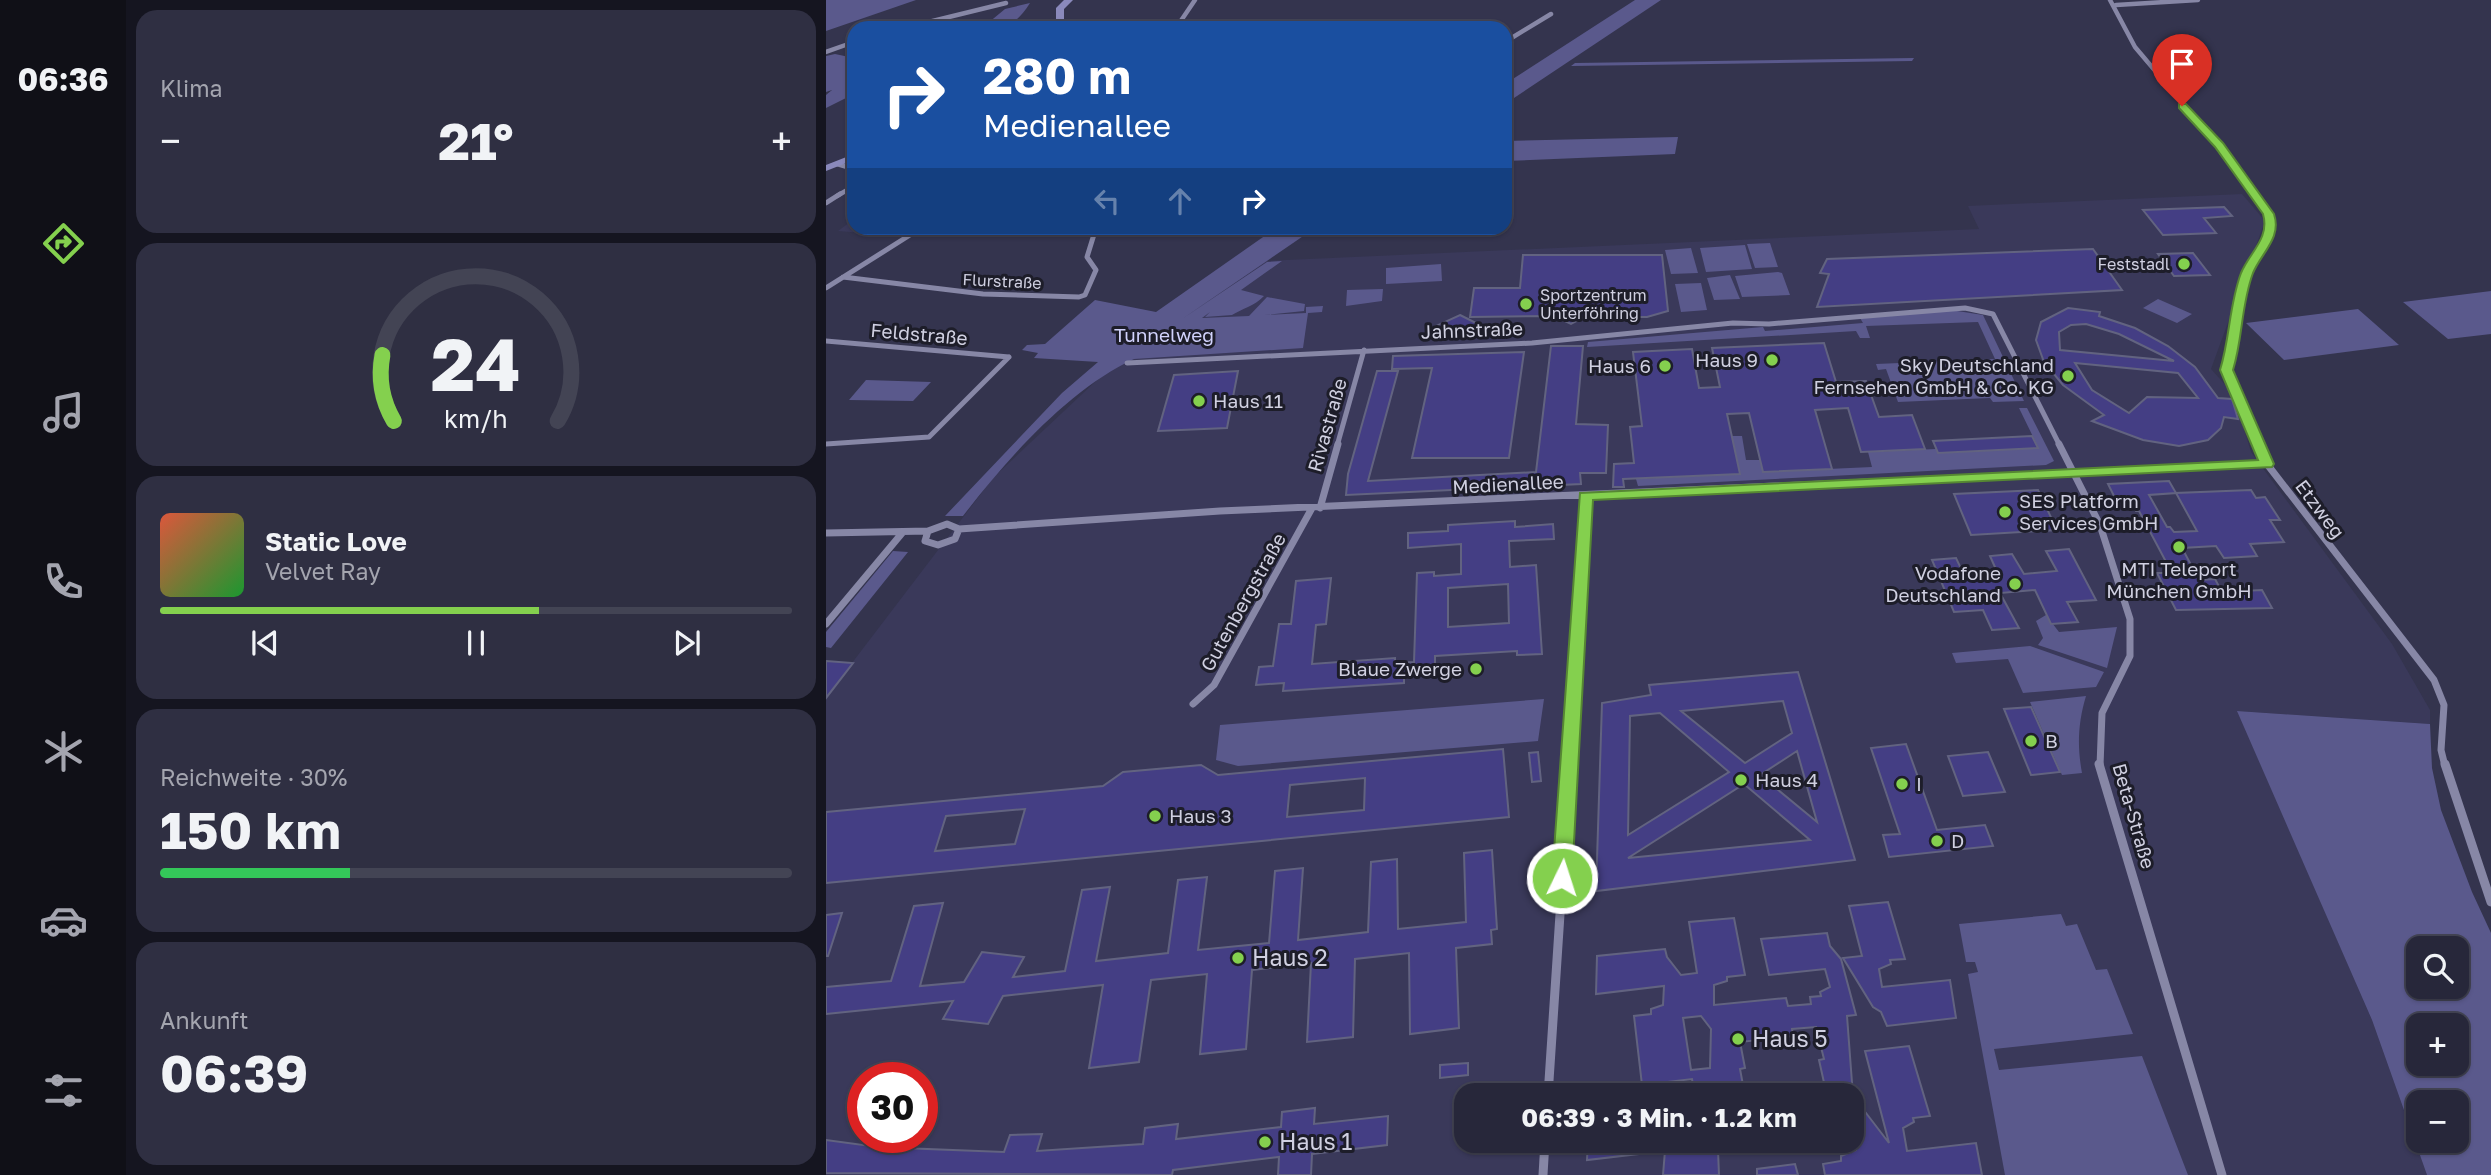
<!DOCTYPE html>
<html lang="de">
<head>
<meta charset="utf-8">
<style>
	body { margin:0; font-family:"Golos Text",sans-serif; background:#2f2f42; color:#f1f3f6; height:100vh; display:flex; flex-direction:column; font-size:26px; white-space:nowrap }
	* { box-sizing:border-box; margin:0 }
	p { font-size:23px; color:#a4a5af }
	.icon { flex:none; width:38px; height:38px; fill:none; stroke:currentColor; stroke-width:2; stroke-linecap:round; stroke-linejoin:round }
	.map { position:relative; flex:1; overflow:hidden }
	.drawer { display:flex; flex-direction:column; gap:10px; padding:10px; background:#151520; width:700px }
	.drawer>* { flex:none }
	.banner { position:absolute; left:21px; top:21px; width:665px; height:214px; border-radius:21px; box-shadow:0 2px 5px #0004,0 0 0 2px #434454; background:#1a4fa0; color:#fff; overflow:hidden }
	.buttons { position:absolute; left:1580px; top:936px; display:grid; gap:14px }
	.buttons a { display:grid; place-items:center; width:63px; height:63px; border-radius:14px; background:#27273a; box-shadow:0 2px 5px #0004,0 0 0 2px #434454; font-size:35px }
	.speed { position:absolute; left:21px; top:1062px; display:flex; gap:14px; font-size:35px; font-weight:700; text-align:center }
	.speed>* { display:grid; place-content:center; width:91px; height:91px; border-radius:50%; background:#27273a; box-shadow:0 2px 5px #0004,0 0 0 2px #434454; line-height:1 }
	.speed .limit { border:10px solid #d22; background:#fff; color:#111 }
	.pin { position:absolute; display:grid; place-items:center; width:60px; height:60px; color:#fff; margin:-72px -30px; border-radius:50% 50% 50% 0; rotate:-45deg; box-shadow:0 0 7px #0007 }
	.pin .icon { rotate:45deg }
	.me { position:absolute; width:77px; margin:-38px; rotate:4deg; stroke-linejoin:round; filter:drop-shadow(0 0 5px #0008) }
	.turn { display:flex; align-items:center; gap:24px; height:147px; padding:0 21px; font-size:32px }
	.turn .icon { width:91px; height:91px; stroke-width:2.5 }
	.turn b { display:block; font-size:49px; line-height:60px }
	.lanes { display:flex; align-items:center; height:66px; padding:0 21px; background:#0003; justify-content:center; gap:35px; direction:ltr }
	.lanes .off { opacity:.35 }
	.big { font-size:52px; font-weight:700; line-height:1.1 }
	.drawer .card { flex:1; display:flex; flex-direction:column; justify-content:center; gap:10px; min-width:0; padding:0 24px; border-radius:21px; background:#2f2f42 }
	.drawer .dial { align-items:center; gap:0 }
	.dial svg { height:182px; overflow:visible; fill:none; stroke:#434454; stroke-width:7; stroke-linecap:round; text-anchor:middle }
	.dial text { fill:#f1f3f6; stroke:none }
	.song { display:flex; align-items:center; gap:21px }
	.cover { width:84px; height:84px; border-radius:10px; background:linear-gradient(135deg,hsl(10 70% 55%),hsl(130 70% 35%)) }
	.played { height:7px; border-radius:4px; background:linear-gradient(90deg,#84d04e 60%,#434454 60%) }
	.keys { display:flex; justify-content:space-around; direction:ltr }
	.heat { display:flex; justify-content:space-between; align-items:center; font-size:38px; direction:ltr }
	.charge { height:10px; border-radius:5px; background:linear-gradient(90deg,#34c759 30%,#434454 0) }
	.trip { position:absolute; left:628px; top:1083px; width:410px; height:70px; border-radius:21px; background:#27273a; box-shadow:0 2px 5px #0004,0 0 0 2px #434454; font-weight:700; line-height:70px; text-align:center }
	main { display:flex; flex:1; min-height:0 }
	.dock { display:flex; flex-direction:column; width:126px; justify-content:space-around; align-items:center; background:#101017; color:#a4a5af }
	.dock .icon { width:49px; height:49px }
	.dock .selected { color:#84d04e }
	.dock b { font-size:32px; color:#f1f3f6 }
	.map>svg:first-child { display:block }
	.built { fill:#3a395a; fill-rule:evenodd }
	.green { fill:#5a598c; fill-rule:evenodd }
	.building { fill:#443e84; stroke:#626380; stroke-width:2; fill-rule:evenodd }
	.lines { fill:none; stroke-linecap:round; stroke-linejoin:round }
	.street-far3 { stroke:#8787a6; stroke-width:4.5 }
	.street-far2 { stroke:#8787a6; stroke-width:5 }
	.street-far1 { stroke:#8787a6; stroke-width:7 }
	.street { stroke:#8787a6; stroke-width:9 }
	.secondary { fill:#8a89bc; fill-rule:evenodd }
	.route { fill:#84d04e; stroke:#568733; stroke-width:2 }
	.poi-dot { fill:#84d04e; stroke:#1d1d29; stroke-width:2.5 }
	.labels { text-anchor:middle; stroke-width:6; stroke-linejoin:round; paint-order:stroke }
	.far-poi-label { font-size:16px; fill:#d0d0e1; stroke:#1d1d29; text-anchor:end }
	.far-street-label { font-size:16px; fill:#d0d0e1; stroke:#1d1d29 }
	.street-label { font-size:19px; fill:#d0d0e1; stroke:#1d1d29 }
	.park-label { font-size:19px; fill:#d1d2fc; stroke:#1d1d29 }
	.poi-label { font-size:19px; fill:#d0d0e1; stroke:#1d1d29; text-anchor:start }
	.near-poi-label { font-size:23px; fill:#d0d0e1; stroke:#1d1d29; text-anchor:start }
</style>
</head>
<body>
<main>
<nav class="dock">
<b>06:36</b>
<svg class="icon selected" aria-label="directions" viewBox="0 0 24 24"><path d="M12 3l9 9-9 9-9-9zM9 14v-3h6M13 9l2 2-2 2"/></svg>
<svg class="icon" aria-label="music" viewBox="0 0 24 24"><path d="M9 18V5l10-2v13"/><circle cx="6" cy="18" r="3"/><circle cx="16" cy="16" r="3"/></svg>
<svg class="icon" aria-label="phone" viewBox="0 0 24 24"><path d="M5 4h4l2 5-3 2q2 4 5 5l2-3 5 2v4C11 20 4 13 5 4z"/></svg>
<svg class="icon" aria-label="climate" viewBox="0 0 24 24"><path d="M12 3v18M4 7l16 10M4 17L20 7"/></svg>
<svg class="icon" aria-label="car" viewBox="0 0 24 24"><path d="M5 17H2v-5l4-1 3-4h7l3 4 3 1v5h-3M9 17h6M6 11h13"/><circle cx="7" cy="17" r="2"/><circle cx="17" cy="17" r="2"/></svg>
<svg class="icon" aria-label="filters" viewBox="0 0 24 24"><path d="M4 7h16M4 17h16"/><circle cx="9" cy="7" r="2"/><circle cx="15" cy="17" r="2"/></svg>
</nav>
<section class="drawer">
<div class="card"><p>Klima</p>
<div class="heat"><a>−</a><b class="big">21°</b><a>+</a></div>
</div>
<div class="card dial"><svg viewBox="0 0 100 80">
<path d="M14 69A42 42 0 1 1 86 69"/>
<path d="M14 69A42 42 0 0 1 9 40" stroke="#84d04e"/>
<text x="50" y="56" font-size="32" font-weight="700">24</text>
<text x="50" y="72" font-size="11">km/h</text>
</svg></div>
<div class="card">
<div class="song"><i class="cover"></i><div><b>Static Love</b><p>Velvet Ray</p></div></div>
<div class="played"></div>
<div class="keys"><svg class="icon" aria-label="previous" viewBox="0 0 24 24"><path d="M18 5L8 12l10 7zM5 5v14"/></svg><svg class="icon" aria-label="pause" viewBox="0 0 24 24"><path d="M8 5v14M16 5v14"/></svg><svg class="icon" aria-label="next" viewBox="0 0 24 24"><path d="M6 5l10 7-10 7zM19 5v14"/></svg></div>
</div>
<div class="card"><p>Reichweite · 30%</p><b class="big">150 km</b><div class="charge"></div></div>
<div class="card"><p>Ankunft</p><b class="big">06:39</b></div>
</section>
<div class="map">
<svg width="1665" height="1175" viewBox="0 0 1665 1175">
	<rect width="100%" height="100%" fill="#34344e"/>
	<path class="built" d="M1416,194L1439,221L1385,369L1402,388L1411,406L1425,452L1566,644L1604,710V724L1412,711L1546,1020L1601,1175H0V697L167,478L287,365L439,261L1153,229L1142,206ZM37,1078H96V1138H37ZM640,1096H1026V1141H640Z
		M28,219V228H84L72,236L12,231Z"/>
	<path class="green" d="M0,0H90L0,31Z
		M809,0H835L679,104V84Z
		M204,3C190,25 181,28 156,28L179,9Z
		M9,54L28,58V94L0,108V95L6,90L0,92V56Z
		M1088,58L1086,61L745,66L749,63Z
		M852,137L849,154L679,161V141Z
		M450,228H489L356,319L441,262L456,261L415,290L438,296C427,307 417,308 406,315L379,317L384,312L376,318L423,316L441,297L479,304L478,311L438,315L480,313V307L497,306L496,312L482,313L477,348L308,359C243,389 181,459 137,516H119L236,393L272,362L208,358L212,353L196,350L201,345L219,344L269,300L330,312Z
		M944,243L952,267L929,268L921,244Z
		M919,245L926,269L880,272L874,248Z
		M865,248L872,273L845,274L839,250Z
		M615,264L616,281L560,284V268Z
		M952,272L956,273L964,295L916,297L909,276Z
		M904,275L914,299L888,300L881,278Z
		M875,283L881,310L855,312L849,284Z
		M557,289L556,301L520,306L521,290Z
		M1665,291V334L1622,339L1577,302Z
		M1332,299L1366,314L1351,323L1317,308Z
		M1532,309L1573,345L1458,360L1420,323Z
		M1125,310L1157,315L1198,401L1167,402L1164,398L1072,402L1060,369L1052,370L1050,364L1169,359L1152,322L1040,326L1044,338H1034L1030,331L761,347L762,342L937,327L939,331L1037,323L1034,318Z
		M40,380L105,382L87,401L23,400Z
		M1193,408H1201L1228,461L1220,465L812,486L810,479L913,474L906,436H916L920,460H934L937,472L1046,467L1042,452L1110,449L1112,453L1212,447Z
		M67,551L82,552L5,648L0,647V632Z
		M1220,615L1233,632L1291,627L1281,668L1212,645L1217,638L1210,621Z
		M1204,646L1207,647L1278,672L1270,687L1197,693L1182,659L1130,663L1126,653Z
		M1260,696C1252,723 1251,746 1256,773L1236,775L1204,702Z
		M718,699L712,741L412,766L390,760L394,725Z
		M1411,711L1604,724L1606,768L1615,810L1646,892L1665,933V1175H1601L1546,1020ZM1592,948H1631V987H1592ZM1592,1026H1631V1064H1592ZM1592,1102H1631V1141H1592Z
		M1235,914L1240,926L1251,924L1270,970L1281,969L1307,1034L1168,1049L1173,1070L1316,1056L1362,1175H1179L1142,974L1152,972L1149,962H1140L1133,924Z"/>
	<path class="building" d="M1398,207L1406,216L1378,218L1390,233L1337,235L1317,210Z
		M1267,249L1296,290L991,307L1003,274L994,273L1001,259Z
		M1367,253L1384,275L1348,276L1332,254Z
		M697,255H836L842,311L821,317H758L745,324L728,316L644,317L648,288H694Z
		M1242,308L1274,312L1273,316L1309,328L1342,346L1369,367L1392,398L1406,399L1412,419L1398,417L1395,428L1382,440L1353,446L1317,440L1266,421L1278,415L1237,385L1218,362L1210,340L1215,322ZM1260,324L1293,334L1348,361L1234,350L1233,332L1245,325ZM1249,363L1352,373L1372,398L1321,397L1303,413L1266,390Z
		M634,315L654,325L629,337L610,326Z
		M998,343L1010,382L1040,381L1053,417L1086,415L1099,449L1035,452L1022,408L989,410L1006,469L937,472L923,413L901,414L914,474L797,479L798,487H787L788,464L808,463L804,427L816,426L807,352L866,349L873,388L894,387L886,348Z
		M725,346H757L750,424L782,425L780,473H754L755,484L520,495L522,474L551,371H572L542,481L710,472Z
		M698,352L683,458H586L606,368L566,369L567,356Z
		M412,371L401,428L332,431L348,375Z
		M1206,436L1212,448L1112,453L1107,441Z
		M1343,481L1350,493L1323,495L1341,527H1344L1348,532L1371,531L1350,493L1425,490L1430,498L1439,497L1454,520H1444L1458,542L1424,544L1431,556L1398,558L1390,546L1356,548L1373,580L1389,579L1396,592L1436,590L1446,608L1350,610L1331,573H1346L1313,511H1310L1302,496H1288L1282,484Z
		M1212,490L1231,530L1145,535L1128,494Z
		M689,521V527L727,524L728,539L683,541L684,567L710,565L716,654L691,655V651L609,656V673L578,675V683L457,691L458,683L430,685L433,667L447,666L453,624H465L470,581L505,578L500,624L490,625L486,664L569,658V663L588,662L591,573L608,572V576L635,574V544L582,548V533L622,531V525ZM682,584L683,623L622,627V588Z
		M1243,549L1270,600L1241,602L1252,622L1225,624L1209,590L1174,593L1193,628L1166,630L1157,610L1128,612L1106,560L1130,558L1140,579L1173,576L1164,556L1186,554L1198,574L1231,571L1220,551Z
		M0,661L27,663L0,698Z
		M972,672L1029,860L770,891L776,703L825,695L823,685ZM957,701L966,733L919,763L855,711ZM834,713L903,772L802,835L804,716ZM971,751L991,822L934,775ZM918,784L984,840L802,858Z
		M1205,707L1234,772L1205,775L1178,709Z
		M1080,744L1111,830L1159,825L1167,846L1063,857L1057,835L1074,834L1045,748Z
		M677,749L683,817L0,883V812L277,786L297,772L375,765L392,775ZM539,778L538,810L461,817L464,785ZM199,809L189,844L109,851L120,816Z
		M712,752L715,781L706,782L703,753Z
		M1162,752L1179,792L1137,796L1122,756Z
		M666,850L671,929L665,930L666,944L630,948L633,1028L584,1034L583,953L529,959L527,1037L481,1042L485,963L426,970L420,1049L374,1054L381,974L325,980L313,1062L263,1068L277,985L177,996L162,1024L117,1019L127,1001L0,1014V987L65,981L88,906L117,903L94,986L138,982L156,952L198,957L187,977L239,971L256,890L284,887L270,961L342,953L352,880L381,877L372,950L443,943L449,871L477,868L472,940L542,932L545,862L571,859L572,929L640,922L638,853Z
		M1062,902L1079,959L1064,960L1065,964L1053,969L1056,987L1124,980L1130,1018L1061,1026L1055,1012L1047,1007L1017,958L1036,956L1023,906Z
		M16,913L2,956H0V915Z
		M908,918L919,975L901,977V981L888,985V1005L960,998L962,1006L985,1004L984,997L995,996L994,992L1004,987L999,969L943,975L935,939L1001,933L1004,946L1015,959L1030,1015L1021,1016L1027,1096L1063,1143L1039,1051L1083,1046L1104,1116L1087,1118L1088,1122L1077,1128L1081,1151L1150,1143L1156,1175H999L997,1164L1015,1161V1156L1030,1150L1029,1129H1026V1096H1001L993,1060L998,1059L990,1027L966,1029L967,1036L914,1042L919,1068L914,1069L919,1096H869L866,1079L816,1085L808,1016L825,1014V1009L837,1005L838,986L770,994L771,956L839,949L841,957L855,975L871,973L863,922ZM875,1016L885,1029L884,1068L865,1070L857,1018Z
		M642,1063V1075L614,1078V1065Z
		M489,1108L488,1124L562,1116L561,1145L486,1154L485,1175H452L453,1157L347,1170L346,1175L0,1173V1140L44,1146L48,1138H81L76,1148L178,1152L184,1135L216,1134L211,1151L317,1144L319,1128L352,1124L350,1139L455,1127L456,1112Z
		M762,1141H912L892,1150L893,1175H837L839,1151L761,1160Z
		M969,1164L972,1175H931V1169Z"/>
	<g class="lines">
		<path class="street-far3" d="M1284,0L1309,47L1392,145L1430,196
			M1290,5L1372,0
			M78,28L180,3
			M350,28L369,0
			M679,42L725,14
			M0,52L28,42
			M11,164L28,169
			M11,196L28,186"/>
		<path class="street-far2" d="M1429,194L1441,216L1445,233L1413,292L1401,370L1433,446
			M0,203L14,194
			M17,277L157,294L253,297L259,295L270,270L261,257L270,228
			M0,288L95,228
			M0,341L183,357
			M301,363L706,343L907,323L943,324L1139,308L1167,314L1234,446
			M0,444L103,437L183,357
			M511,446L538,350"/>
		<path class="street-far1" d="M1233,444L1274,525L1304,619V656L1276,713L1274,766
			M1433,444L1441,464L1608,680L1618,705L1615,750L1619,766
			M494,508L512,444
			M121,524L133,529L129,539L112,545L99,541L102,531Z
			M133,529L394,511L1441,464
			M0,533L102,531
			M0,624L77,532
			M367,704L388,685L486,508
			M743,766L760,496"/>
		<path class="street" d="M1273,764L1396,1175
			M1619,764L1665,902
			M736,878L743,764
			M722,1096L736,884
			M717,1175L719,1141"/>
		<path class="secondary" d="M238,0H247L238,9V28H230V8Z
			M28,154V160L0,171V165Z"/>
	</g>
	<path class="route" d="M1353,104H1360L1397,143L1448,214C1456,238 1436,252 1427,273C1415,305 1417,338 1407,370L1448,464L1446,467L767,500L746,878L743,884H729L726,878L754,493L1432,460L1394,370C1404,338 1403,305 1415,273C1424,252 1444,238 1437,214L1389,147L1353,108Z"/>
	<g class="poi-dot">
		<circle cx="1358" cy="264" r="7"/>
		<circle cx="700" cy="304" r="7"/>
		<circle cx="946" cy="360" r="7"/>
		<circle cx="839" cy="366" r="7"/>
		<circle cx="1242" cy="376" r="7"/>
		<circle cx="373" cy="401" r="7"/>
		<circle cx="1179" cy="512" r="7"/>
		<circle cx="1353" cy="547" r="7"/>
		<circle cx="1189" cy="584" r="7"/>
		<circle cx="650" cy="669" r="7"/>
		<circle cx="1205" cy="741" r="7"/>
		<circle cx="915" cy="780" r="7"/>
		<circle cx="1076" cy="784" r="7"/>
		<circle cx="329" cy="816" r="7"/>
		<circle cx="1111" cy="841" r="7"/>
		<circle cx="412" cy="958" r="7"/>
		<circle cx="912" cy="1039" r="7"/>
		<circle cx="439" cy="1142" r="7"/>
	</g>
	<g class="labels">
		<g class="far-poi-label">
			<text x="1344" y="270">Feststadl</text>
			<text x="714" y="301" text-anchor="start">Sportzentrum<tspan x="714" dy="18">Unterföhring</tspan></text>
		</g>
		<g class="far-street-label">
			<text transform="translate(176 281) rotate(3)" y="6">Flurstraße</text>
		</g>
		<g class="street-label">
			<text transform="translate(646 330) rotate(-2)" y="7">Jahnstraße</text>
			<text transform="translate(93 334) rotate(5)" y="7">Feldstraße</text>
			<text transform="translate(501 425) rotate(-74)" y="7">Rivastraße</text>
			<text transform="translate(682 484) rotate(-3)" y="7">Medienallee</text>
			<text transform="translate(1494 509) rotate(53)" y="7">Etzweg</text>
			<text transform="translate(417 602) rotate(-61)" y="7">Gutenbergstraße</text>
			<text transform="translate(1308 816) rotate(74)" y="7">Beta-Straße</text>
		</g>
		<g class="park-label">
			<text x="338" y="342">Tunnelweg</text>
		</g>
		<g class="poi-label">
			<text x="932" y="367" text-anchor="end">Haus 9</text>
			<text x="1228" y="372" text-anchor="end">Sky Deutschland<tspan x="1228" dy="22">Fernsehen GmbH &amp; Co. KG</tspan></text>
			<text x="825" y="373" text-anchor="end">Haus 6</text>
			<text x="387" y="408">Haus 11</text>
			<text x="1193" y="508">SES Platform<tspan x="1193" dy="22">Services GmbH</tspan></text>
			<text x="1353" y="576" text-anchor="middle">MTI Teleport<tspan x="1353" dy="22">München GmbH</tspan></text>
			<text x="1175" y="580" text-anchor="end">Vodafone<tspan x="1175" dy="22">Deutschland</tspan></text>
			<text x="636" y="676" text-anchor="end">Blaue Zwerge</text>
			<text x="1219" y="748">B</text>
			<text x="929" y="787">Haus 4</text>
			<text x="1090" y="791">I</text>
			<text x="343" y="823">Haus 3</text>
			<text x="1125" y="848">D</text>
		</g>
		<g class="near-poi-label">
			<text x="426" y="966">Haus 2</text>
			<text x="926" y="1047">Haus 5</text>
			<text x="453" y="1150">Haus 1</text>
		</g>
	</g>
</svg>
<div class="buttons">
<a><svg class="icon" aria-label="search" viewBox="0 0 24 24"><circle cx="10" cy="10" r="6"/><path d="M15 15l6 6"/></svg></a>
<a>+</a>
<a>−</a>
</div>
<div class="speed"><div class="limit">30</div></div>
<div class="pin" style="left:1356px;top:106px;background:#d93025"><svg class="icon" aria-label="arrive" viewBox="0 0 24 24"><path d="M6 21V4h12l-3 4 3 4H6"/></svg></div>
<svg class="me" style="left:736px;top:878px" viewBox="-20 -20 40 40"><circle r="17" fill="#84d04e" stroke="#fff" stroke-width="3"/><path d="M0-11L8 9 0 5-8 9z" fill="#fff"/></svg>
<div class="trip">06:39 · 3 Min. · 1.2 km</div>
<div class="banner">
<div class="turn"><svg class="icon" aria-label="right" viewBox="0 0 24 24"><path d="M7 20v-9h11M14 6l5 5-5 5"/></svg><div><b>280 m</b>Medienallee</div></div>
<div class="lanes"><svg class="icon off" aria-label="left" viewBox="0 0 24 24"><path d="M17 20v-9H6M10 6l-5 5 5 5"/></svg><svg class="icon off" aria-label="ahead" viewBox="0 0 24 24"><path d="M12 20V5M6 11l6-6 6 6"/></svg><svg class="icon" aria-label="right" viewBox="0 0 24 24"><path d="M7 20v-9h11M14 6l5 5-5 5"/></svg></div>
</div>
</div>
</main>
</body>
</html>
